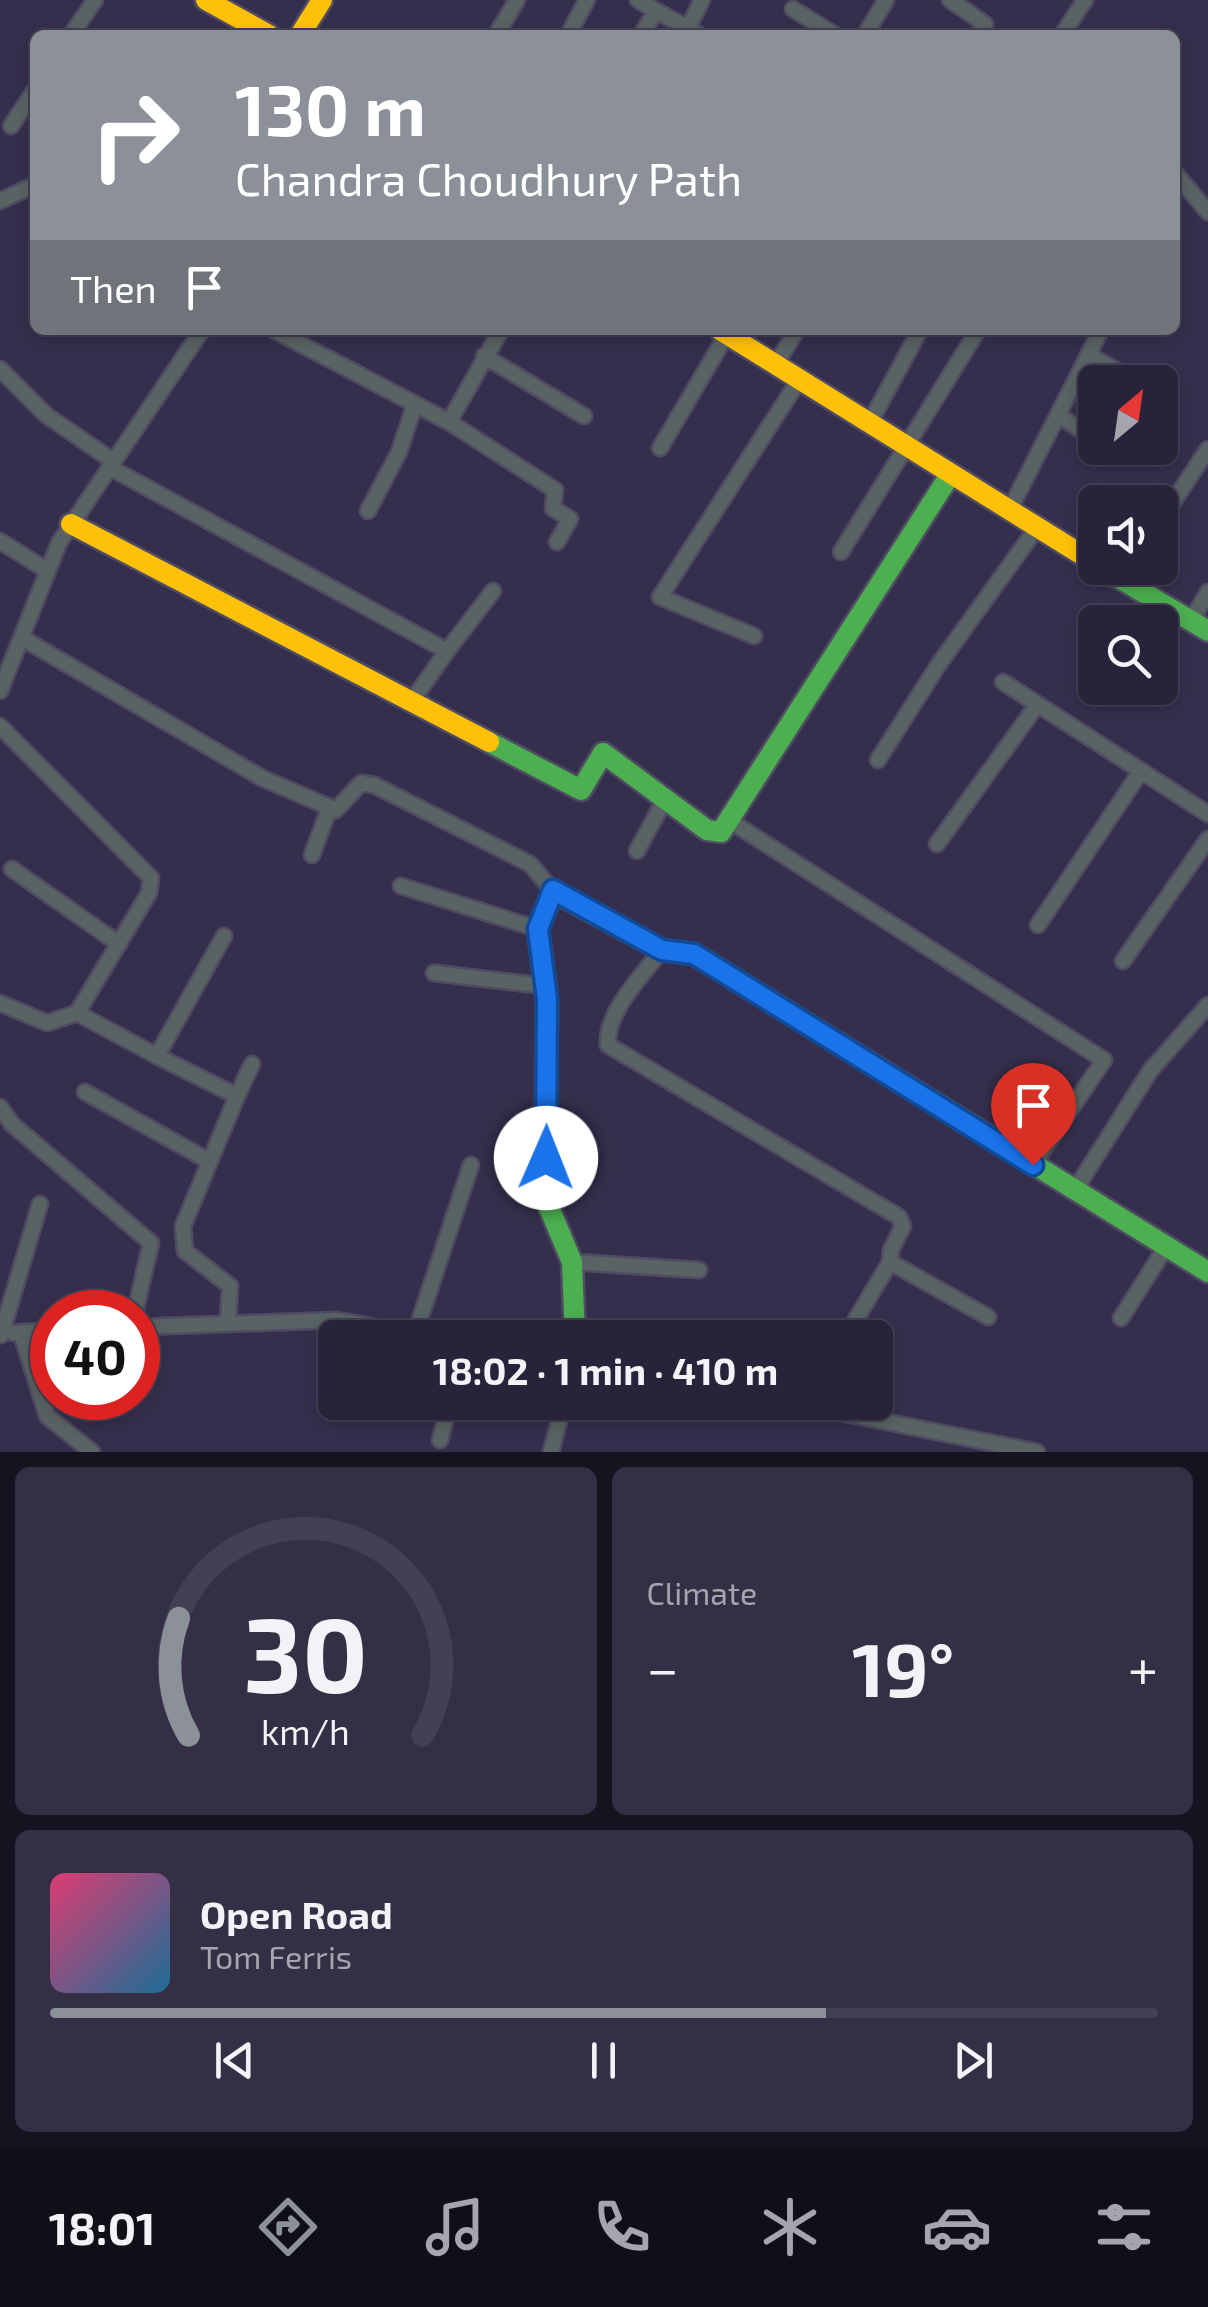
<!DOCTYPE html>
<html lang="en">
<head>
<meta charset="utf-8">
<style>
	body { margin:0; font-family:"Exo 2",sans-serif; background:#342f45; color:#f1f3f6; height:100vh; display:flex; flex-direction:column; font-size:38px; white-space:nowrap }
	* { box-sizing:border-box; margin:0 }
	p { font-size:32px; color:#a5a4af }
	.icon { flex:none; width:55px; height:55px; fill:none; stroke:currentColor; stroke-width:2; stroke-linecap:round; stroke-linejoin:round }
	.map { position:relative; height:1452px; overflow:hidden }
	.sheet { display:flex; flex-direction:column; gap:15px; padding:15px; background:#161320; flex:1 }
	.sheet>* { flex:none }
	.top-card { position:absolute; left:30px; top:30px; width:1150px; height:305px; border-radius:15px; box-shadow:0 5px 15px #0003,0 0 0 2px #444054; background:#8c9099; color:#fff; overflow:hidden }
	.needle { width:65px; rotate:29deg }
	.controls { position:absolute; left:1078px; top:365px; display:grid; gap:20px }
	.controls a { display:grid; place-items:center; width:100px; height:100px; border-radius:15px; background:#28233a; box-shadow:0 5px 15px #0003,0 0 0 2px #444054; font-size:50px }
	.speed { position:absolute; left:30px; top:1290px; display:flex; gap:20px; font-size:50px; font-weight:700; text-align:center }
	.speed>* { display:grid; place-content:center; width:130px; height:130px; border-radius:50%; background:#28233a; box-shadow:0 5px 15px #0003,0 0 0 2px #444054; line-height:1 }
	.speed .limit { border:15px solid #d22; background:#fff; color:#111 }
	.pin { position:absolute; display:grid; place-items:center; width:85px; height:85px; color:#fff; margin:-102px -42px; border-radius:50% 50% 50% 0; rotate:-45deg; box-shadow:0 0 10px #0007 }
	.pin .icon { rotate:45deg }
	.me { position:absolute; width:110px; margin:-55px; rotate:1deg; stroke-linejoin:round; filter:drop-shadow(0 0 8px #0008) }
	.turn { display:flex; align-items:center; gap:35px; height:210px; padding:0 40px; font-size:45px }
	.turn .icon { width:130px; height:130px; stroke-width:2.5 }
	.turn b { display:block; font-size:70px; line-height:85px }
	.then { display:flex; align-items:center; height:95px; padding:0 40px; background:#0003; gap:20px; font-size:38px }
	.big { font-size:75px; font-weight:700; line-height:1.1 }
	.sheet .widget { flex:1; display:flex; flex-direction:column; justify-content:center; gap:15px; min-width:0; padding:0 35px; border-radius:15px; background:#342f45 }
	.sheet .dial { align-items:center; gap:0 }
	.dial svg { height:260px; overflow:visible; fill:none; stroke:#444054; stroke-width:7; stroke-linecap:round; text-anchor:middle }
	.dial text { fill:#f1f3f6; stroke:none }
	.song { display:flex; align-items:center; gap:30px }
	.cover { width:120px; height:120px; border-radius:15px; background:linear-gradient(135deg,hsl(340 70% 55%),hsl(200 70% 35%)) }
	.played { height:10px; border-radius:5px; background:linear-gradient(90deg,#8c9099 70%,#444054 70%) }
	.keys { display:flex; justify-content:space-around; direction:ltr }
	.heat { display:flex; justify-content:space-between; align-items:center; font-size:55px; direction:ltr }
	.sheet .tiles { flex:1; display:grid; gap:15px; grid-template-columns:1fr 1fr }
	.widget:last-child { grid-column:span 2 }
	.trip { position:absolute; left:318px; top:1320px; width:575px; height:100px; border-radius:15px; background:#28233a; box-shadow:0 5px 15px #0003,0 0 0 2px #444054; font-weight:700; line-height:100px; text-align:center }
	.dock { display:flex; height:160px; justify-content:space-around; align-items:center; background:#100e17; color:#a5a4af }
	.dock .icon { width:70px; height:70px }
	.dock .active { color:#8c9099 }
	.dock b { font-size:45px; color:#f1f3f6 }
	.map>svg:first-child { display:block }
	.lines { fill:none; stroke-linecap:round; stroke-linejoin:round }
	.street-casing { stroke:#4f4b63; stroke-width:19 }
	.fast-casing { stroke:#4f4b63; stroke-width:25 }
	.slow-casing { stroke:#4f4b63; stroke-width:25 }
	.street { stroke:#5a6363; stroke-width:14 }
	.fast { stroke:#4caf50; stroke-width:20 }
	.slow { stroke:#ffc107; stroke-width:20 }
	.route-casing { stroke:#114b97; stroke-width:25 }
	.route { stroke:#1a73e8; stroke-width:18 }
</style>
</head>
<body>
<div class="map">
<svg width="1208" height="1452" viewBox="0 0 1208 1452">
	<rect width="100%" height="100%" fill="#352f4d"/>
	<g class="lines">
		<g class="street-casing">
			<path id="street" d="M638,0L656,11L641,35
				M950,0L985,24L978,35
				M793,9L835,35
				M656,11L688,28
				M71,35L95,0
				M496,35L517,0
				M568,35L587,0
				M699,35L688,28L702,0
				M865,35L886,0
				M1062,35L1085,0
				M11,126L35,90
				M1175,173L1208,212
				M0,201L30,187L35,191
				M274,330L449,422L501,330
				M1089,355L1130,378
				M484,356L584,416
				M775,365L797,330
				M0,369L46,415L113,461
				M1058,415L1095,439
				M449,422L555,490L553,508L570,519L557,542
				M869,424L920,330
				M660,448L727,334
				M109,467L447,651L493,591
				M368,511L399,452L415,404
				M1009,511L1101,330
				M1160,522L1208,449
				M0,541L48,571
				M841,552L978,330
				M1191,621L1208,592
				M754,636L660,597L799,380
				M22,638L262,778L336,810L361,783L374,785L530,864L553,891
				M1003,682L1208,814
				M0,691L59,543L202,330
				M412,701L447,651
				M0,726L151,878L149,893L77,1013L47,1023L0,1003
				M878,760L939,664L1036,529
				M730,821L1104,1060L1033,1165
				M937,844L1037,705
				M637,851L665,799
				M312,855L329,809
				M12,869L119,944
				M401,886L538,929
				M1038,925L1141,771
				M224,936L157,1056L237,1096L183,1226L185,1251L230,1286L228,1323
				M662,950C643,974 605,1013 608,1045L899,1217L903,1226L891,1250L890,1262L845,1338
				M1123,961L1208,839
				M434,973L545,986
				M77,1013L157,1056
				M85,1092L209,1161
				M237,1096L252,1064
				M0,1107L12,1124L151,1243L135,1312
				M1075,1190L1150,1071L1208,1005
				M572,1262L699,1270
				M890,1262L988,1317
				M1121,1318L1166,1247
				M138,1327L337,1320L436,1338
				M13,1333L52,1330
				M21,1333L47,1416L92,1452
				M415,1334L471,1165
				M1,1335L40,1204
				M787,1402L1037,1452
				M440,1440L450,1402
				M551,1452L564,1402"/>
		</g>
		<g class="fast-casing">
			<path id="fast" d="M1102,568L1208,631
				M489,742L581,790L603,753L707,830L721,832L950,475
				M575,1338L572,1262L545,1198L547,999L538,929L553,891L662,950L694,954L1208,1272"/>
		</g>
		<g class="slow-casing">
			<path id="slow" d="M206,0L269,35
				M300,35L322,0
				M720,330L1095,563
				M71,524L489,742"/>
		</g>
		<use href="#street" class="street"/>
		<use href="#fast" class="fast"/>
		<use href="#slow" class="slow"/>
	</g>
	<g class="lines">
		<g class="route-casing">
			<path id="route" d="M546,1158L547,999L538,929L553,890L662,950L694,954L1033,1165"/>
		</g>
		<use href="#route" class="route"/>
	</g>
</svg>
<div class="controls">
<a><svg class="needle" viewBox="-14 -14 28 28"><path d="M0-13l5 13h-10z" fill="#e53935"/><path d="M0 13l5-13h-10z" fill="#a5a4af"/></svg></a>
<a><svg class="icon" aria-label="sound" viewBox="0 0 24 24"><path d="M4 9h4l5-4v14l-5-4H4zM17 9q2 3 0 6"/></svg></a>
<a><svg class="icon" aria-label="search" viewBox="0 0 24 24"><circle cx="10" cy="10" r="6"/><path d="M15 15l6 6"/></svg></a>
</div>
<div class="speed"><div class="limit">40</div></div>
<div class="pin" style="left:1033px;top:1165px;background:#d93025"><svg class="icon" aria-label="arrive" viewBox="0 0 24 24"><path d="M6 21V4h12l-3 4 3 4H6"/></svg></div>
<svg class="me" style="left:546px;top:1158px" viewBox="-20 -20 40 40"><circle r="19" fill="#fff"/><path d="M0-13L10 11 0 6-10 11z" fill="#1a73e8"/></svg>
<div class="trip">18:02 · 1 min · 410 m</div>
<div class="top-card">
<div class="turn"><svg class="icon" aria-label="right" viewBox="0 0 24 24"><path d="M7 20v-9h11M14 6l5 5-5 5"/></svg><div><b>130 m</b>Chandra Choudhury Path</div></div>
<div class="then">Then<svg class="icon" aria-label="arrive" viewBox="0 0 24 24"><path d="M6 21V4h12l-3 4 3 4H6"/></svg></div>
</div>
</div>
<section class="sheet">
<div class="tiles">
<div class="widget dial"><svg viewBox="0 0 100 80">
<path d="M14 69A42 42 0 1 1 86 69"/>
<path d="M14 69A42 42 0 0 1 11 33" stroke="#8c9099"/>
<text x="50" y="56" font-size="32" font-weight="700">30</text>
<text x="50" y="72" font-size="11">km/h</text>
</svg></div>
<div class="widget"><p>Climate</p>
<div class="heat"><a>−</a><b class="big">19°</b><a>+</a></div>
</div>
<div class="widget">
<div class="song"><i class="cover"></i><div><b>Open Road</b><p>Tom Ferris</p></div></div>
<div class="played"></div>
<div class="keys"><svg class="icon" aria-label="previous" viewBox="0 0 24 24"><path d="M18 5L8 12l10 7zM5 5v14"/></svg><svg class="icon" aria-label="pause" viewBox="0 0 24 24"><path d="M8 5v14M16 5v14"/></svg><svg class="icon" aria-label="next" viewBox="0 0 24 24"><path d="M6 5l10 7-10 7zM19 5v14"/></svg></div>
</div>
</div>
</section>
<nav class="dock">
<b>18:01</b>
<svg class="icon active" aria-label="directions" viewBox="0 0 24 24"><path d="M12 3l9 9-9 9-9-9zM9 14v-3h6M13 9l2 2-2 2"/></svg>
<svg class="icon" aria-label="music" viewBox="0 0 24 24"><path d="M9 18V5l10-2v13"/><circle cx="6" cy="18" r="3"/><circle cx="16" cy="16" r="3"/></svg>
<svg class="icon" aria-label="phone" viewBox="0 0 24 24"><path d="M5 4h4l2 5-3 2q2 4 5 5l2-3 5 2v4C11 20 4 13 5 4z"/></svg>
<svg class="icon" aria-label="climate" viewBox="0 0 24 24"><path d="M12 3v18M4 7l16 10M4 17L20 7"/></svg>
<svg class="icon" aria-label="car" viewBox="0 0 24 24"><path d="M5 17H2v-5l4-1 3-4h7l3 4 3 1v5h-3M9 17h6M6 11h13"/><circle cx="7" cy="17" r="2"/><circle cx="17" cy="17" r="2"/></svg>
<svg class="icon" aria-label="filters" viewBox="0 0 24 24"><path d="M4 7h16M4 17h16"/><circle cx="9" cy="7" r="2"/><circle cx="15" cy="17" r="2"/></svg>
</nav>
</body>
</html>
